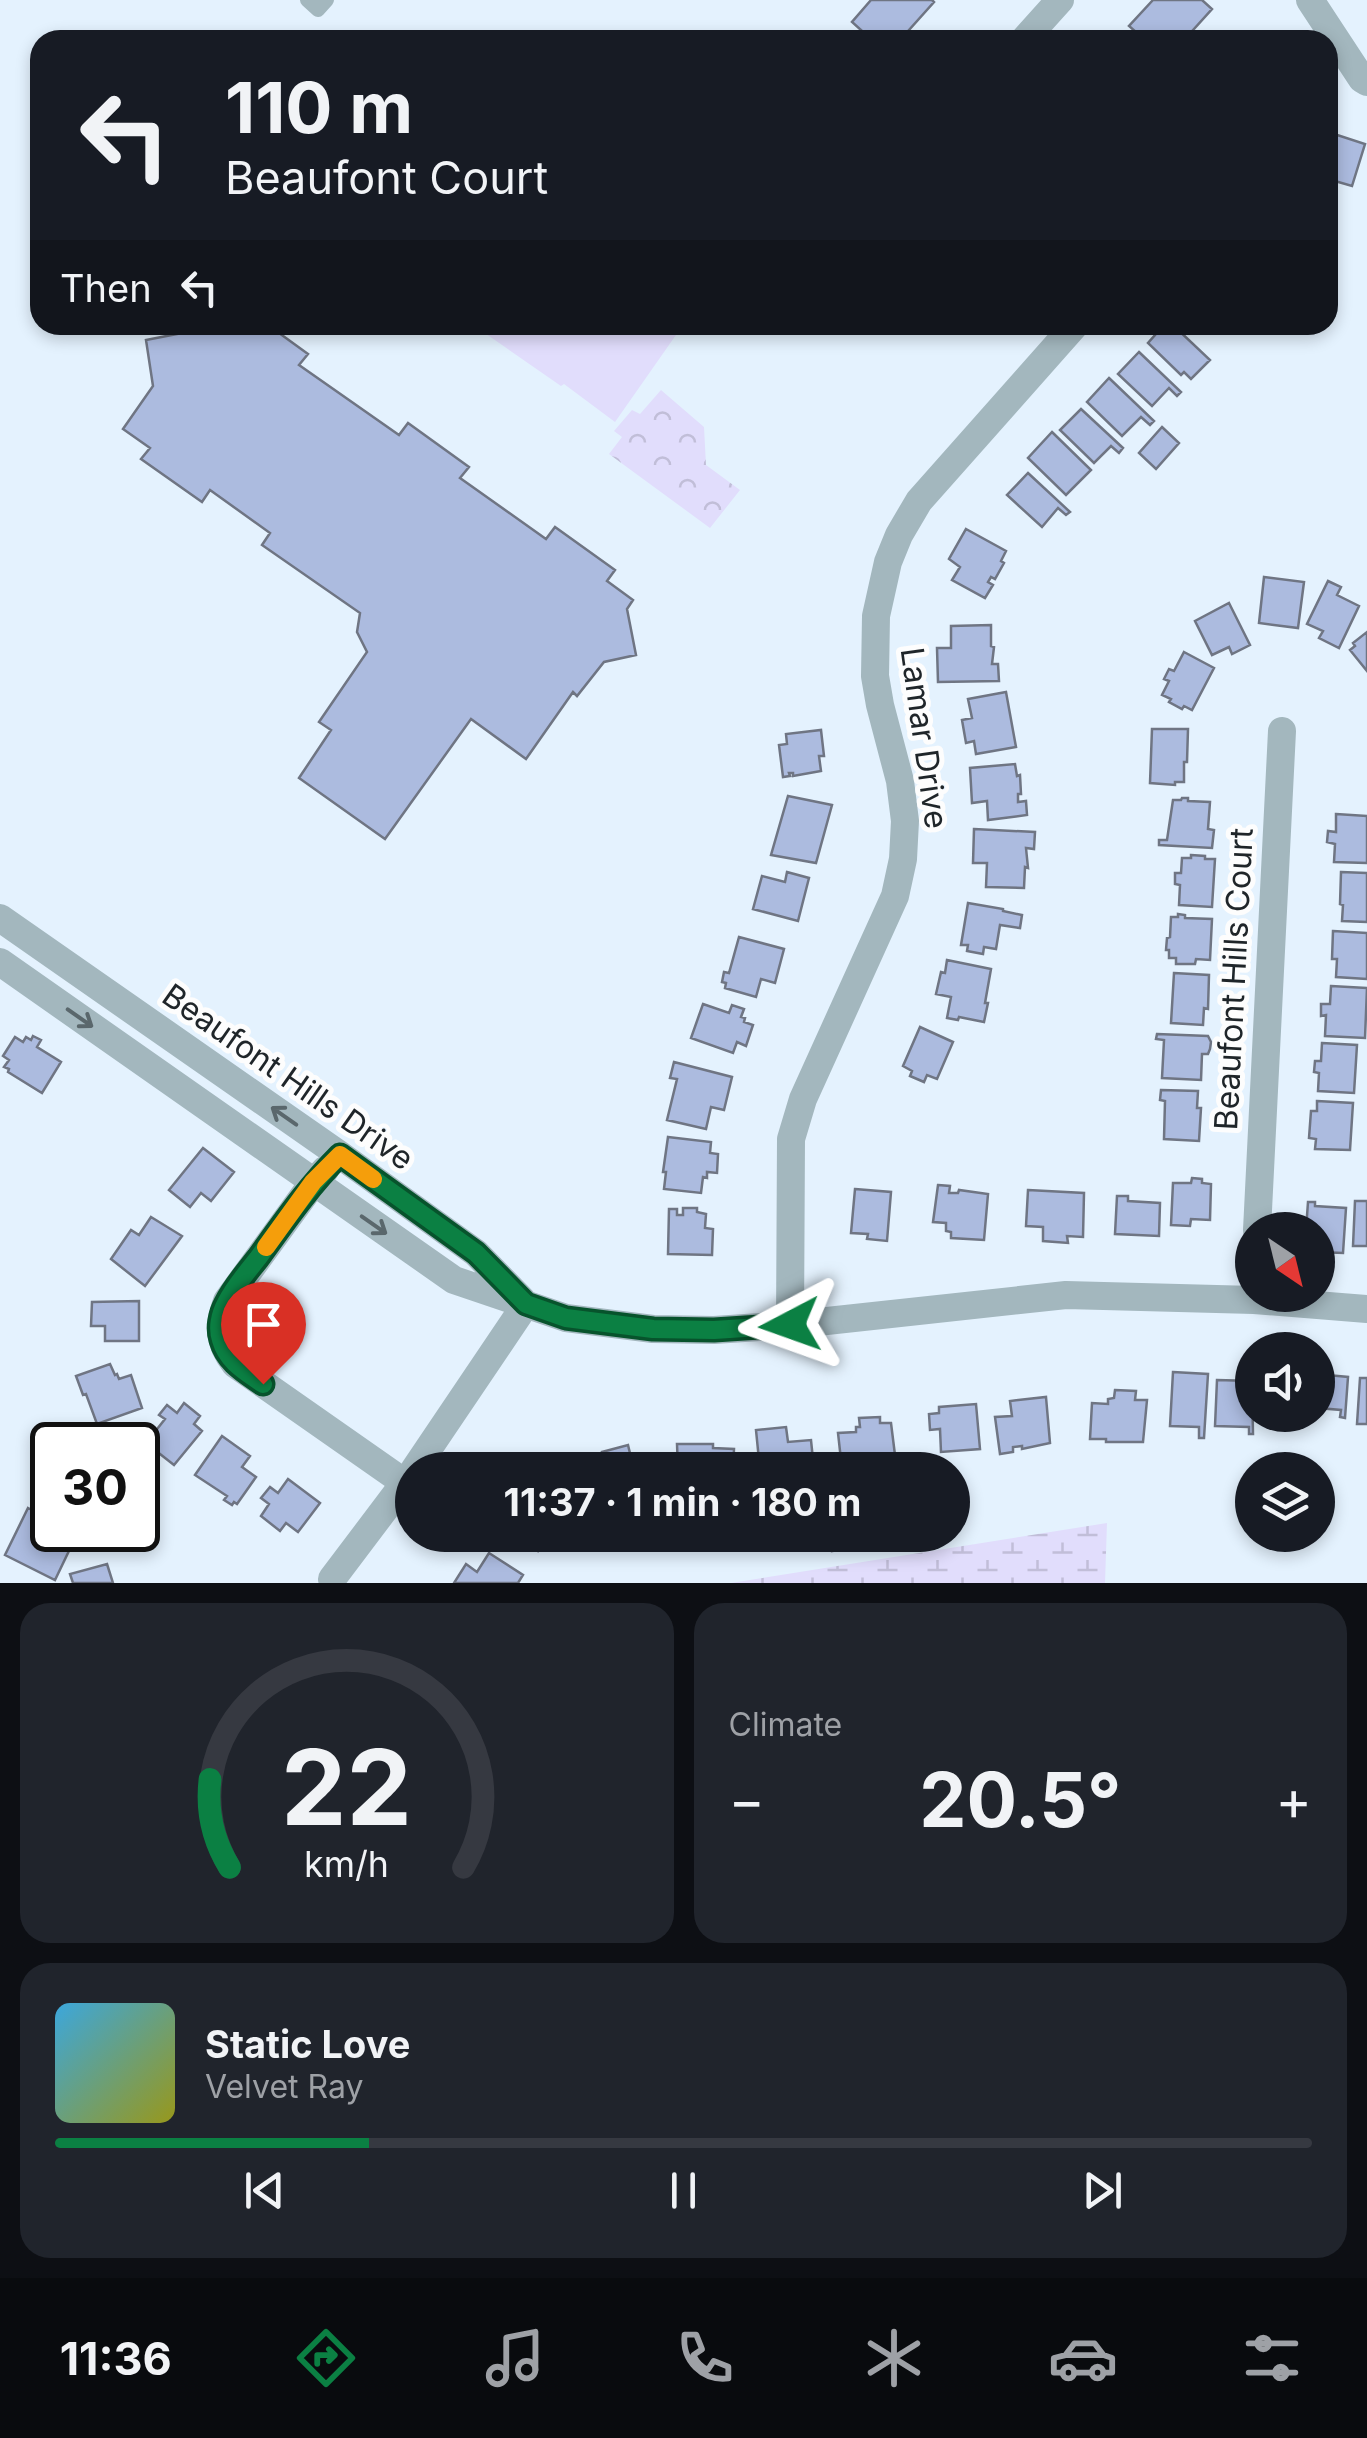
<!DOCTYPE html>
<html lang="en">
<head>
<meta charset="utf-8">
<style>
	body { margin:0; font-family:Inter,sans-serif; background:#20242c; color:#f1f3f6; height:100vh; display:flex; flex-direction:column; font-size:38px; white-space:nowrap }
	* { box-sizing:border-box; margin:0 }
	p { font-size:32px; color:#9ea1a6 }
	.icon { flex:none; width:55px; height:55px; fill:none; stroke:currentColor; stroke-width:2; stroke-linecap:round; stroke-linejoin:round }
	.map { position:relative; height:1583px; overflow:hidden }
	.details { display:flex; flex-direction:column; gap:20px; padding:20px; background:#0d0f14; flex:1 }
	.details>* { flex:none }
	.banner { position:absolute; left:30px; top:30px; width:1308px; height:305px; border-radius:30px; box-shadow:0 5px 15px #0003; background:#171b24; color:#f1f3f6; overflow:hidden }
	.needle { width:65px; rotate:145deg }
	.tools { position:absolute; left:1235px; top:1212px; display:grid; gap:20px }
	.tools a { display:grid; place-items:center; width:100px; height:100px; border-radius:50%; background:#171b24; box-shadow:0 5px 15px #0003; font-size:50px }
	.speed { position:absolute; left:30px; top:1422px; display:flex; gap:20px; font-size:50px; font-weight:700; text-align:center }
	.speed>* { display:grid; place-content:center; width:130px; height:130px; border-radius:50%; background:#171b24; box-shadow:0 5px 15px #0003; line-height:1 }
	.speed .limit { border:5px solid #111; border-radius:15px; background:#fff; color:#111 }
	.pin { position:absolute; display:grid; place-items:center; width:85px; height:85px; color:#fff; margin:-102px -42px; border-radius:50% 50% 50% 0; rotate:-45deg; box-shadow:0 0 10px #0007 }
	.pin .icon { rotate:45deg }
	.me { position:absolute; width:110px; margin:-55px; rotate:266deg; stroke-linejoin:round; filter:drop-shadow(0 0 8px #0008) }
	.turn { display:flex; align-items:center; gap:35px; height:210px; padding:0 30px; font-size:45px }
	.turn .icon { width:130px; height:130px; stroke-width:2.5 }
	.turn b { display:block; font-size:70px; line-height:85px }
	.then { display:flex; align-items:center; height:95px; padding:0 30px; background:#0003; gap:20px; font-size:38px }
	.big { font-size:75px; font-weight:700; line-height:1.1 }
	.details .widget { flex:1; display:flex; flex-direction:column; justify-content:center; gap:15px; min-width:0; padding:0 35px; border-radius:30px; background:#20242c }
	.details .dial { align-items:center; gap:0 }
	.dial svg { height:260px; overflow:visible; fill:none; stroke:#363941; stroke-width:7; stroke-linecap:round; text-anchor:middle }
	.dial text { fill:#f1f3f6; stroke:none }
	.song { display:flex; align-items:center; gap:30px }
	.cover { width:120px; height:120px; border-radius:15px; background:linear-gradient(135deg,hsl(200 70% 55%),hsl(60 70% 35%)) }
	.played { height:10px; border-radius:5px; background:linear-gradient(90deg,#0b8043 25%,#363941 25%) }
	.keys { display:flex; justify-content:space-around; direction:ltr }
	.heat { display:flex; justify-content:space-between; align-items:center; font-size:55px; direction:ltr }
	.details .tiles { flex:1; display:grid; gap:20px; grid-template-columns:1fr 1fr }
	.widget:last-child { grid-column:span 2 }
	.trip { position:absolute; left:395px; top:1452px; width:575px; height:100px; border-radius:50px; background:#171b24; box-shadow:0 5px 15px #0003; font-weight:700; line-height:100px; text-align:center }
	.tabs { display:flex; height:160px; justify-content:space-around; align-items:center; background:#090b0e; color:#9ea1a6 }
	.tabs .icon { width:70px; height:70px }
	.tabs .current { color:#0b8043 }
	.tabs b { font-size:45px; color:#f1f3f6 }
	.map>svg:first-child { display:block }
	.wetland { fill:url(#wetland-marsh) }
	.park { fill:url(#park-crowns) }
	.garden { fill:#e1ddfc }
	.building { fill:#acbbdf; stroke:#6f7583; stroke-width:2.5 }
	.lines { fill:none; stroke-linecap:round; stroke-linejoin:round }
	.lane { stroke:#a3b7be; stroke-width:14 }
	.street { stroke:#a3b7be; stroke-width:28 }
	.oneway { stroke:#5a676c }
	.route-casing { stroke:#07532c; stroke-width:25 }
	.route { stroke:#0b8043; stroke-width:18 }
	.slow { stroke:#f59e0b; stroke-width:18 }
	.labels { text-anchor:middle; stroke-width:10; stroke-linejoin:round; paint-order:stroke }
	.street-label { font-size:32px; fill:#1f2529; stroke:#fdfdfd }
</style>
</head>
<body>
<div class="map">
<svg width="1367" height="1583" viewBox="0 0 1367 1583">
	<defs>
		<pattern id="wetland-marsh" width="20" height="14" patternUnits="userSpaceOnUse" patternTransform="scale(2.5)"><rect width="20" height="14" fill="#e1ddfc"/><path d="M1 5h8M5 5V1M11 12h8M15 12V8" fill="none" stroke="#c1bed8"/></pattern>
		<pattern id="park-crowns" width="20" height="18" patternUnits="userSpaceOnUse" patternTransform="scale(2.5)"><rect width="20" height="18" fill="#e1ddfc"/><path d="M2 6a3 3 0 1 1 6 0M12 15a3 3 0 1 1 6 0" fill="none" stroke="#c1bed8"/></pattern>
	</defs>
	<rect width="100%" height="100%" fill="#e4f2fe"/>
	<path class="wetland" d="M1107,1523L1105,1583H731Z"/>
	<path class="park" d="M661,390L704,427L706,465L740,490L710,528L609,454L622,437L614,431L632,410L640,414Z"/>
	<path class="garden" d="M477,325H683L615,422L564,384L561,386L476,327Z"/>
	<path class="building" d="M871,0H932L934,2L900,40H872L852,22Z
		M1153,0H1202L1212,9L1184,40H1145L1129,26Z
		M1328,132L1365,144L1352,186L1328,179Z
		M196,325H268L308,354L299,365L399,435L408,423L469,467L460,478L546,539L555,527L615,570L607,581L633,600L627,609L636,655L604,662L577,696L573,692L526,759L471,719L385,839L299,778L331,730L319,722L367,652L357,632L360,613L262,545L270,533L210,490L202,502L141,459L150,448L123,429L153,386L146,340L192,331Z
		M1164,325H1173L1210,360L1191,379L1184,372L1181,375L1148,343Z
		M1139,352L1181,392L1177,396L1169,388L1152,406L1118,374Z
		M1109,378L1154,421L1150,425L1141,417L1122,436L1087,402Z
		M1081,409L1123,448L1119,453L1111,446L1094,463L1060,430Z
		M1162,427L1179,443L1156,469L1139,453Z
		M1052,432L1091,470L1066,495L1028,458Z
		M1028,473L1070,512L1066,515L1058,508L1042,527L1007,495Z
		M966,529L1006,551L1001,561L1004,563L995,579L991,577L988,582L993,585L985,598L952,580L960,567L949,559Z
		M1264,577L1304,582L1298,628L1259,623Z
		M1328,581L1341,587L1337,595L1359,606L1339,648L1319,638L1323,631L1307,624Z
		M1229,603L1250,645L1232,654L1229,647L1212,655L1195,621Z
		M991,625V646L994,647L992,664H998L999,681L938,682L937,648H951V626Z
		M1367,632V671L1350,650L1355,646L1353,643Z
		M1184,652L1214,668L1192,710L1184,706L1182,709L1169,702L1171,699L1162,695L1169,681L1164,679L1169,669L1174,671Z
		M1006,692L1016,747L976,754L974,741L966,743L962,720L972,718L968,699Z
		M1152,729H1188L1187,762H1184V782H1175V785L1150,783Z
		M821,730L824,756H819L821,771L793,776V773H789L790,776L783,777L779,745L787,744L786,734Z
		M1015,764L1017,776L1020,775L1021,794H1018V802L1026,801L1027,815L988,820L987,801L972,803L970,768Z
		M788,796L832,805L816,863L771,855Z
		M1182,798H1188V801L1210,802L1208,829L1214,830L1212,848L1159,845V840H1167L1173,800H1181Z
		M1336,814L1367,816V863L1334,862L1335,844L1327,842L1328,831L1336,832Z
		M974,829L1035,832L1034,849L1026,848L1028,868L1025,867L1024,888L986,887L987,863H973Z
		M1191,855L1205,856V859H1215L1212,907L1179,905L1180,885L1175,884V873H1181L1182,858H1191Z
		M787,872L809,878L798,921L753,909L762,876L785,882Z
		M1341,872L1367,873V922L1342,921L1343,905L1340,904Z
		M968,903L1003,909V911L1022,915L1020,928L1000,925L996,949L984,947L983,954L967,951L968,945H961Z
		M1178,914L1185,915V918L1212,919L1210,960L1196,959L1195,964H1176V958H1169V950H1166L1167,938L1170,937L1171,917H1178Z
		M1333,931L1367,933V979L1336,977L1337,959H1332Z
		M739,937L784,949L775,983L761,979L756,997L725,988L726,983L722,982L724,972L729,973Z
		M947,960L991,969L985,1003H988L984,1022L959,1017L958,1020L947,1018L951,997L936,994L941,972L945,973Z
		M1174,973L1209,975L1208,1009L1204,1008L1203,1025L1171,1023Z
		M1331,986L1367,988L1365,1038L1325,1036L1326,1015L1321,1016V1004H1330Z
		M703,1004L729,1013L732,1005L744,1009L741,1017L745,1018L744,1022L753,1025L746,1046L737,1042L733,1053L691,1038Z
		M920,1027L953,1042L937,1079L927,1075L924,1082L910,1076L912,1071L903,1066Z
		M1157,1034L1208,1036L1211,1042L1210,1049L1208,1054H1202L1201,1080L1162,1078L1164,1040L1156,1039Z
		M33,1036L41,1040L37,1047L61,1062L42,1093L8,1072L9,1069L4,1067L9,1060L3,1056L15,1037L23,1042L26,1037L31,1040Z
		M1322,1043L1357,1045L1354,1093L1318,1091L1319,1073L1314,1072L1315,1061H1321Z
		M674,1062L732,1077L724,1110L711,1107L706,1129L667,1120L677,1079L670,1078Z
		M1161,1090L1198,1091L1197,1108H1201L1199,1141L1164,1139L1165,1101L1160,1100Z
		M1317,1101L1353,1103L1350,1150L1315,1149L1316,1139L1309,1138L1311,1111H1317Z
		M668,1137L711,1142L710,1153L718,1154L717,1173L707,1172V1178L703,1177L701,1193L664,1189L666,1172H663Z
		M203,1148L234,1172L211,1201L201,1193L190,1207L169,1190Z
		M1192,1178L1202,1179V1183L1211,1184L1210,1220L1191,1219L1190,1226L1171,1225L1173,1183H1191Z
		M938,1185L950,1186L949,1193H958L959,1190L988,1194L984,1240L951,1238V1232L946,1231V1223L933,1222Z
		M855,1189L891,1192L887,1241L867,1239L868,1234L851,1233Z
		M1028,1190L1084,1193L1083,1237L1067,1236L1068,1243L1043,1241V1227L1026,1226Z
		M1117,1196H1128V1201L1160,1203L1159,1236L1115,1234Z
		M1355,1201H1367V1246H1353Z
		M1308,1202H1315V1206L1346,1208L1343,1253L1318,1252V1230H1306Z
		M683,1208H697V1212L706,1214L705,1228L713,1229L712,1255L668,1254L669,1209H677V1215H683Z
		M151,1217L182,1236L145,1286L111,1259L131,1230L139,1235Z
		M139,1301V1341H105V1326H91L92,1302Z
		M110,1364L115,1375L117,1374L119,1379L131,1375L142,1408L97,1424L86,1394L83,1395L76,1376Z
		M1318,1367H1328L1327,1375L1348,1377L1345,1418L1340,1417L1341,1410L1318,1408Z
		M1173,1372L1208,1374L1204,1438H1199V1427L1170,1426Z
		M1360,1378H1367V1424H1357Z
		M1217,1380L1252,1381L1253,1434H1249V1427L1215,1426Z
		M1115,1390L1136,1391L1135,1400H1147L1143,1442H1106V1439H1090L1092,1403L1108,1404V1399L1114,1398Z
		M1046,1397L1050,1443L1022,1449V1446L1013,1447V1452L1000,1454L995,1417L1012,1416L1010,1401Z
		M184,1403L200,1416L194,1424L202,1431L174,1465L146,1443L165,1419L159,1415L167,1405L177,1413Z
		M976,1404L980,1449L941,1452L940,1429L930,1430L929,1414L939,1413V1407Z
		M880,1417V1423H891L896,1463L842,1469L838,1433L856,1432V1427H860L859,1418Z
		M786,1427L788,1442L811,1440L814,1469L760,1470L756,1430Z
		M222,1436L250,1456L242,1467L256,1477L237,1504L234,1502L232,1505L224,1500L227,1496L195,1475Z
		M677,1444H713V1448L734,1449L733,1470H678Z
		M628,1445L634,1470H592L590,1463L603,1459L602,1452Z
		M288,1479L320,1503L298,1532L286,1523L280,1531L261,1516L269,1504L261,1498L270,1487L278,1493Z
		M28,1508L52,1520V1530H74L78,1532L55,1580L5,1555Z
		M511,1535H554L545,1548L542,1546L538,1551Z
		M830,1535H856L857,1547L832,1551Z
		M489,1553L523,1575L518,1583H454L466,1564L477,1572Z
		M107,1564L113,1583H73L70,1574Z"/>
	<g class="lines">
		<path class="lane" d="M307,0L318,10L327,0"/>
		<path class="street" d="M1310,0L1362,79L1367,82
			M1024,40L1060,0
			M0,918L340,1155L476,1253L522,1300
			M0,962L454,1280L566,1318L653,1329L714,1330L790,1325L1066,1295L1254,1300L1367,1309
			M325,1170L313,1183L227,1301C218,1326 218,1342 235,1364L405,1483
			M1257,1230L1282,731
			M790,1325L791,1139L803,1099L895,896L903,859L905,821L900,781L880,705L875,676L876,616L888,562L899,535L919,501L1075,325
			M414,1470L526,1304
			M332,1579L412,1473"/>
	</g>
	<defs><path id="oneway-shaft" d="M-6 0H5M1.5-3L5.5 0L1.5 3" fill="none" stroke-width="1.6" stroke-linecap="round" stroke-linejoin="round" transform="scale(2.5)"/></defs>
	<g class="oneway">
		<use href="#oneway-shaft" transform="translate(80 1018) rotate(35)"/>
		<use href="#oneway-shaft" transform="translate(284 1116) rotate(-145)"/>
		<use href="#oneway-shaft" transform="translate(374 1225) rotate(35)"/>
	</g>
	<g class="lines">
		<g class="route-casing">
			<path id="route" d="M263,1384C246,1372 227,1362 221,1340C217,1328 220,1314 226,1303C234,1287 247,1272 258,1258C284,1222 308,1187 340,1155L476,1253L526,1304L566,1318L653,1329L714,1330L790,1325"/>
		</g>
		<use href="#route" class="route"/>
		<path class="slow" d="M266,1247L313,1182L340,1155L373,1179"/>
	</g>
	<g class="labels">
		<g class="street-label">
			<text transform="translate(924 738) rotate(82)" y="11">Lamar Drive</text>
			<text transform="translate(1234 979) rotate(-87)" y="11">Beaufont Hills Court</text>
			<text transform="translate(288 1077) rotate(35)" y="11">Beaufont Hills Drive</text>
		</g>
	</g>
</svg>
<div class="tools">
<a><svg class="needle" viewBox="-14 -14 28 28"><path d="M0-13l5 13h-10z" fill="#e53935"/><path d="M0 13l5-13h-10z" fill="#9ea1a6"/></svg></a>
<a><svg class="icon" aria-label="sound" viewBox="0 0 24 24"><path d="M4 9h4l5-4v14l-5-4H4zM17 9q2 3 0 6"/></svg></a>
<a><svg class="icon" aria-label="layers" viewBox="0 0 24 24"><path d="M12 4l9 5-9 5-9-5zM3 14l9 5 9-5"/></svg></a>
</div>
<div class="speed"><div class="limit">30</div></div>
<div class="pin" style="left:263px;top:1384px;background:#d93025"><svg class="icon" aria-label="arrive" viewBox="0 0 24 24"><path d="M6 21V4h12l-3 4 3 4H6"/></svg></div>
<svg class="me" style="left:790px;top:1325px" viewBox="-20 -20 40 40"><path d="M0-17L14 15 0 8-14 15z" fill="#0b8043" stroke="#fff" stroke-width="4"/></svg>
<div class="trip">11:37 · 1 min · 180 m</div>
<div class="banner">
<div class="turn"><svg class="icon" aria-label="left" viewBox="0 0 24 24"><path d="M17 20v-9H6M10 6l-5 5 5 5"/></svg><div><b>110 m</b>Beaufont Court</div></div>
<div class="then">Then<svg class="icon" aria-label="left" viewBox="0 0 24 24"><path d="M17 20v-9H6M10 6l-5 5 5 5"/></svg></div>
</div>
</div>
<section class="details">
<div class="tiles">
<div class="widget dial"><svg viewBox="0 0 100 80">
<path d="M14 69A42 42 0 1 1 86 69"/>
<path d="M14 69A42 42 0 0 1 8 42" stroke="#0b8043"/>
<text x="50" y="56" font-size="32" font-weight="700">22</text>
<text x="50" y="72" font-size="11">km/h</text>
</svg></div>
<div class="widget"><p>Climate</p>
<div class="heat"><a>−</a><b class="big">20.5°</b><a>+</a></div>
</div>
<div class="widget">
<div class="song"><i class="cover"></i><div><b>Static Love</b><p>Velvet Ray</p></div></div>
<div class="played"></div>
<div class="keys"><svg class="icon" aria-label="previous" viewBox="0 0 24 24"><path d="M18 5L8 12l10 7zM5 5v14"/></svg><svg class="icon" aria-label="pause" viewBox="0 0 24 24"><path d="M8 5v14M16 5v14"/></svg><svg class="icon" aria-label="next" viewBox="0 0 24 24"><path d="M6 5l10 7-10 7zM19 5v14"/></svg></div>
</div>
</div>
</section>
<nav class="tabs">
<b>11:36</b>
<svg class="icon current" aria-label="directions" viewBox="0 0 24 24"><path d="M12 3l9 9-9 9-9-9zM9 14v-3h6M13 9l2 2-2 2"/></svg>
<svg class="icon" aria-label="music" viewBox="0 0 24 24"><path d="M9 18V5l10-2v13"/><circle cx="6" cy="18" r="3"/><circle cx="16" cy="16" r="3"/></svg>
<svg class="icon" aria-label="phone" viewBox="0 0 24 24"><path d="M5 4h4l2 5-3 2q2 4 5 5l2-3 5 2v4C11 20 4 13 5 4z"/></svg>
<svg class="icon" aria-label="climate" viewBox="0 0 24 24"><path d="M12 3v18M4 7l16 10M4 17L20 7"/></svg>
<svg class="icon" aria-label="car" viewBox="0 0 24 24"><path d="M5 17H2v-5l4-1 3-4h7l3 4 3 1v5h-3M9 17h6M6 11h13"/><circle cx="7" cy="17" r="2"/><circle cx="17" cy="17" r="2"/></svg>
<svg class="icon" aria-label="filters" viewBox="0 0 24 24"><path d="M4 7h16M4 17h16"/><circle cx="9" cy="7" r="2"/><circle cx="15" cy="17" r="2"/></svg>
</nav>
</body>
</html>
